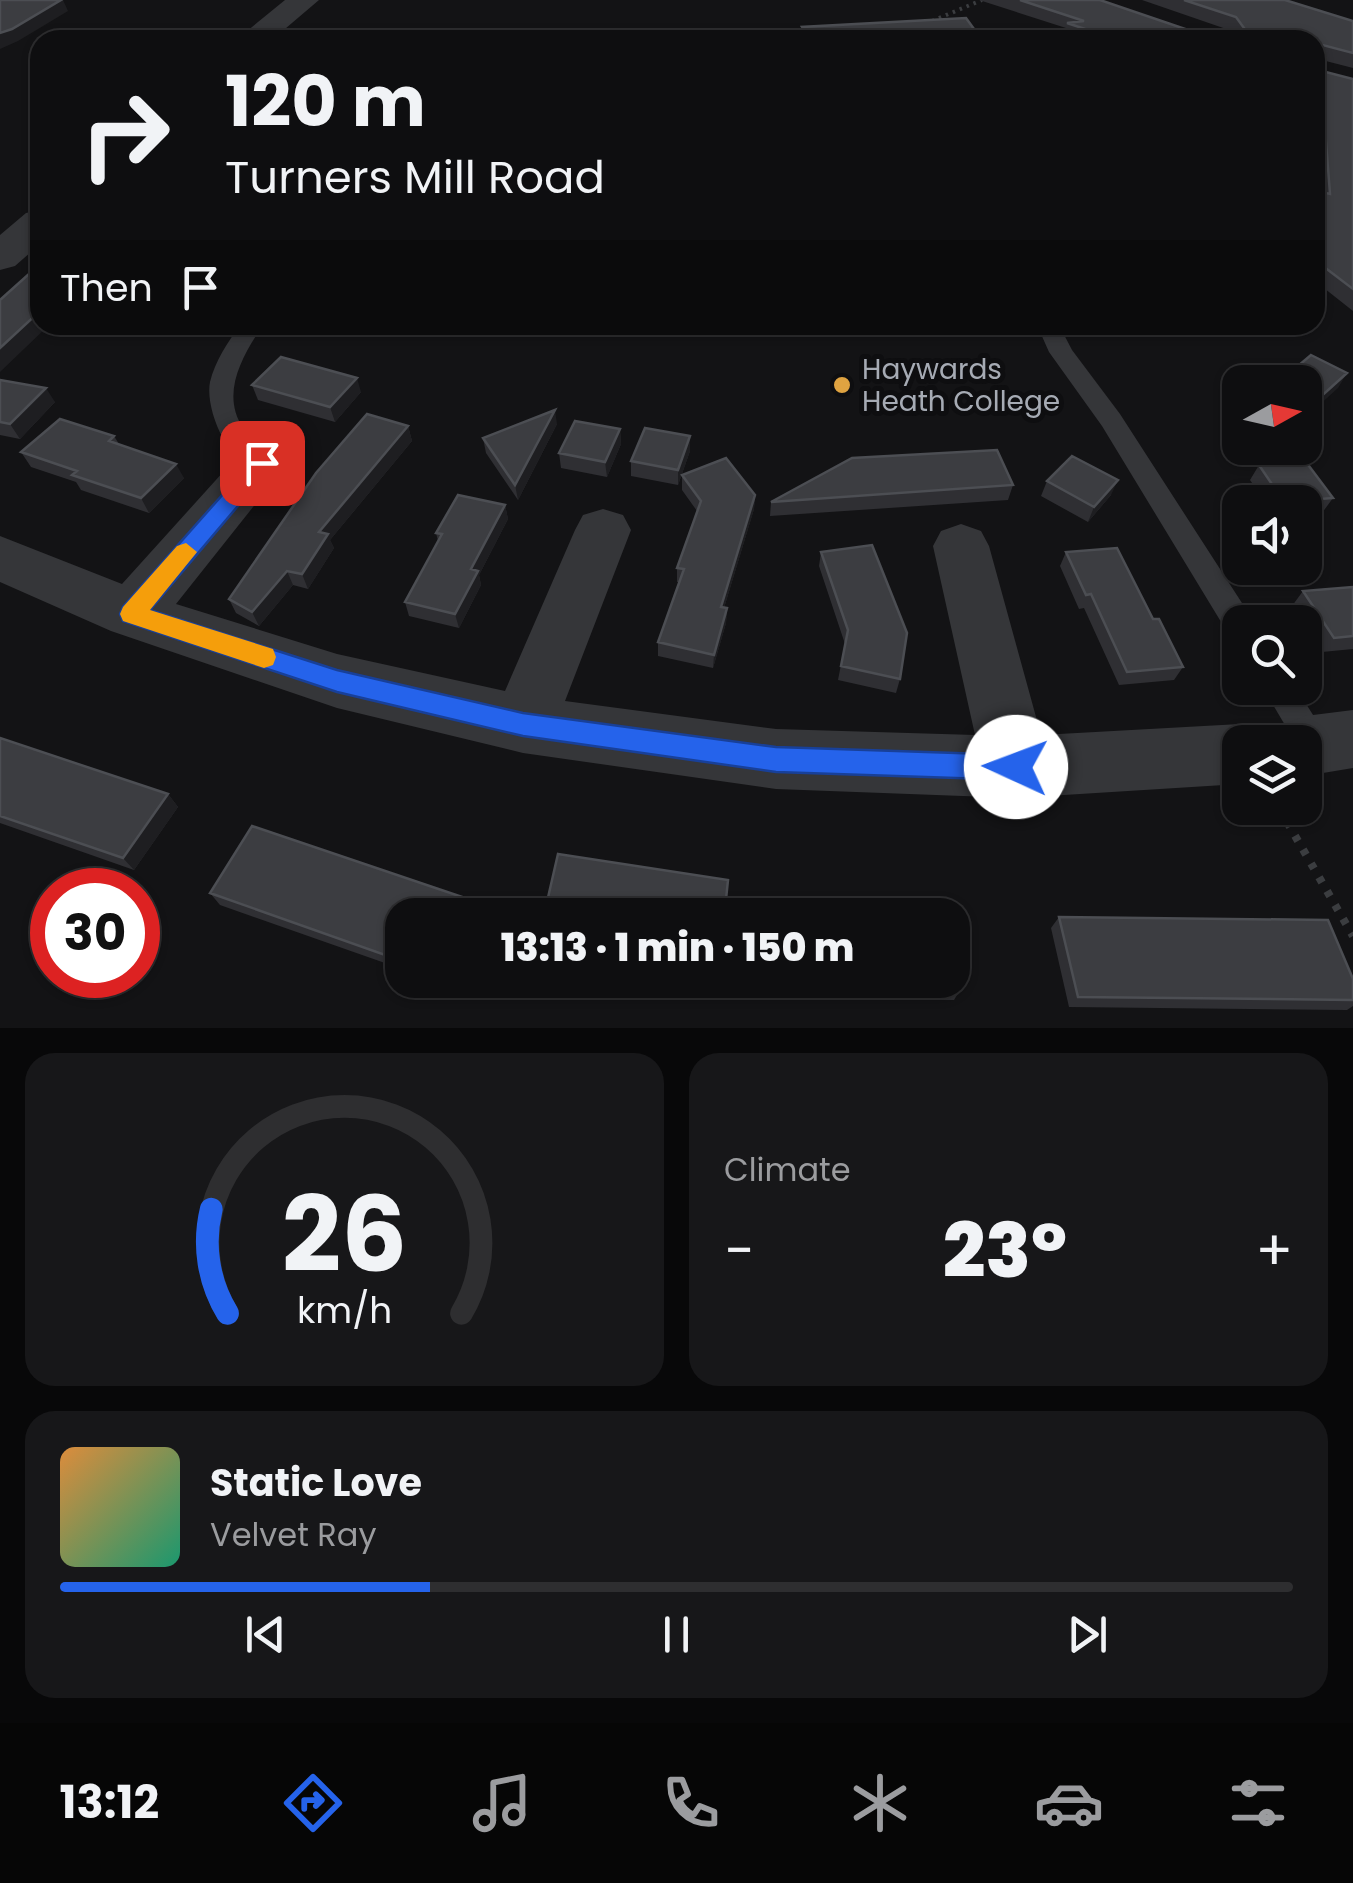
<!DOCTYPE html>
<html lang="en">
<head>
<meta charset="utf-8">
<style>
	body { margin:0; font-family:Poppins,sans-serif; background:#171719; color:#f1f3f6; height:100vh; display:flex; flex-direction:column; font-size:38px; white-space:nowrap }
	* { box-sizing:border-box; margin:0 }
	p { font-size:32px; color:#9b9c9f }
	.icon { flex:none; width:55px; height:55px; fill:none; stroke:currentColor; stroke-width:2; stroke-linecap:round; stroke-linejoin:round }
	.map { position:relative; height:1028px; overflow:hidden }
	.details { display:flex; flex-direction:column; gap:25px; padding:25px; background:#080809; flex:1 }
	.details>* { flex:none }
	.hud { position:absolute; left:30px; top:30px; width:1295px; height:305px; border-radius:30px; box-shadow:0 2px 8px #0004,0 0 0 2px #2e2e30; background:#0e0e10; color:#f1f3f6; overflow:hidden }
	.needle { width:65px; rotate:82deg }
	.fabs { position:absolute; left:1222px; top:365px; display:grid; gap:20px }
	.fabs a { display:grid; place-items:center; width:100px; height:100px; border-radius:20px; background:#0e0e10; box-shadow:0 2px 8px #0004,0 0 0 2px #2e2e30; font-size:50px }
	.speed { position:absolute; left:30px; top:868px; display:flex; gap:20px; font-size:50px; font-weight:700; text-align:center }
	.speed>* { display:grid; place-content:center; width:130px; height:130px; border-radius:50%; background:#0e0e10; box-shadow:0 2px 8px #0004,0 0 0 2px #2e2e30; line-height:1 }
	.speed .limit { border:15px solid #d22; background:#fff; color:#111 }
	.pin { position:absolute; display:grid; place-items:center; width:85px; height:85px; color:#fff; margin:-42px; border-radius:20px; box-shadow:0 5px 15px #0006 }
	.me { position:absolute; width:110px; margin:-55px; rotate:272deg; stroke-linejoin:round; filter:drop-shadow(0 0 8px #0008) }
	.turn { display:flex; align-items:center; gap:35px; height:210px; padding:0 30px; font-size:45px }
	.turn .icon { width:130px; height:130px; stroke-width:2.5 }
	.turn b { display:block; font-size:70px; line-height:85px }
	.then { display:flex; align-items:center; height:95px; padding:0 30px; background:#0003; gap:20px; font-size:38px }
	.big { font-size:75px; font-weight:800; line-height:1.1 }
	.details .card { flex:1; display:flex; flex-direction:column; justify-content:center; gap:15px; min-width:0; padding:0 35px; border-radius:30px; background:#171719 }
	.details .dial { align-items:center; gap:0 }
	.dial svg { height:260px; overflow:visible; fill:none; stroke:#2e2e30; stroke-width:7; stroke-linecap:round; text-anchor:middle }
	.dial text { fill:#f1f3f6; stroke:none }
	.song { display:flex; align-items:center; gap:30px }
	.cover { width:120px; height:120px; border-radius:15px; background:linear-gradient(135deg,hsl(30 70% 55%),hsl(160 70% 35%)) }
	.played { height:10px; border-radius:5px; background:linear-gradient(90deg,#2563eb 30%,#2e2e30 30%) }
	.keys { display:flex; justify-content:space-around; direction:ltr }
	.heat { display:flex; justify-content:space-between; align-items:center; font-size:55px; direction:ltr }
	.details .tiles { flex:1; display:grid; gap:25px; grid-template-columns:1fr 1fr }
	.card:last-child { grid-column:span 2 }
	.trip { position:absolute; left:385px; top:898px; width:585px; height:100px; border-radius:30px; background:#0e0e10; box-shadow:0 2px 8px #0004,0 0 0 2px #2e2e30; font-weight:800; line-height:100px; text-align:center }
	.menu { display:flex; height:160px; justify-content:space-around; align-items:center; background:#060606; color:#9b9c9f }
	.menu .icon { width:70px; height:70px }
	.menu .current { color:#2563eb }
	.menu b { font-size:45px; color:#f1f3f6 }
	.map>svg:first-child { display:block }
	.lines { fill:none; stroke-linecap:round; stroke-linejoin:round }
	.path-far1 { stroke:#3b3d40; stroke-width:4; stroke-dasharray:2.5 5; stroke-linecap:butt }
	.path { stroke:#3b3d40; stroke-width:8; stroke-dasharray:6 10; stroke-linecap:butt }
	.service { fill:#353639; fill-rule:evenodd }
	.minor { fill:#353639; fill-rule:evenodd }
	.wall { fill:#2f2f33 }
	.shaded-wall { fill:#1e1e21 }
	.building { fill:#3c3d41; stroke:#4c4e53; stroke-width:2.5 }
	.route { fill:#2563eb; stroke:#184099; stroke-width:2.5 }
	.slow { fill:#f59e0b }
	.poi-dot { fill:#dfa341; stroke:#0e0e10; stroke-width:4 }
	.labels { text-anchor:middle; stroke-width:10; stroke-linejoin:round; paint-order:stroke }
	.poi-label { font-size:28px; fill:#a6abb4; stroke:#0e0e10; text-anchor:start }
</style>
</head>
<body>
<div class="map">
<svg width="1353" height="1028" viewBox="0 0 1353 1028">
	<rect width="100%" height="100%" fill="#131315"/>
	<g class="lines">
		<path class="path-far1" d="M932,21L982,0
			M748,40H753"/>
		<path class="path" d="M1279,808L1353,936"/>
		<path class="service" d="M240,325H263C243,355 220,393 243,428C252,442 267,449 275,463L271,470C235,480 204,413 210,382C215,361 228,342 240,325Z
			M1037,325H1059L1072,350L1120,414L1251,617L1253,622H1240V638L1229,635L1102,426L1049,352Z
			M1263,688H1296L1332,745L1327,755L1315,760L1305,756V742H1295Z"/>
		<path class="minor" d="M285,0H319L272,40H236Z
			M40,210V244L15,266L0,270V235L26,213Z
			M262,444L281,450L288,463L176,604L337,654L505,691L575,530L583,515L603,509L623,515L631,530L565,701L776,729L975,735L933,546L941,531L961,524L981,531L989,546L1041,735L1240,724L1264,733L1268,742H1240V784L1016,798L776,789L523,753L337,708L111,631L0,582V536L122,584L243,450Z
			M1353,710V768L1305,776V742H1273L1282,725L1305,716Z"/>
	</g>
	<path class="wall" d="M979,0H1100L1191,31H1232L1142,0H1285L1353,21V68L1318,59V70L1353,79V311L1315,281V195L1317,191L1322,192L1315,116V40H1076L1064,36L1066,28Z
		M802,27L982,40H801Z
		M0,380L55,402L20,439L0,435Z
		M252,385L361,392L335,422L258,400Z
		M557,424L518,500L486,453L483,438Z
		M408,426L412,441L330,540L334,548L308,589L293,585L259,626L236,613L229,599Z
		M620,429L621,444L607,477L561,468L559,453Z
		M114,436L119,444L184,478L149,513L81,490L76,482L31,467L21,452Z
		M690,451L678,485L631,476V461Z
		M1259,465L1333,498L1322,513L1305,514V502H1265L1250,480Z
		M682,475L755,495L754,509L724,608H727L726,623L713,668L658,656V642L679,582H677V568L697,511L682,490Z
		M1047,481L1111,495L1088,522L1041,496Z
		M1013,485L1008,500L770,516L771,502Z
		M505,505L508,519L479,575L481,585L459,628L409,616L405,602L438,541L436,533Z
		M821,552L900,679L896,693L838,680L845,644L819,566Z
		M1066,552L1153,619L1183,667L1174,680L1119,685L1084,608L1079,609L1060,566Z
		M1353,587V649L1322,652L1305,625V622H1303L1292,606L1303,591Z
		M0,738L168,794L178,807L134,870L0,823Z
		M210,893L483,904L487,915H402V969L220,905Z
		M1059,917L1353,979V1006L1347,1010L1069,1007L1051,928Z
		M433,980H458L455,988Z
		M771,980H952L960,990L954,1000L772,999Z"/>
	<path class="shaded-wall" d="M61,0H63L68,11L18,41L0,49V33Z
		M40,311V325H49L0,372V348Z
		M1347,373L1338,388L1305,418V411Z
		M357,378L361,392L335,422L330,407Z
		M46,388L55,402L20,439L10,424Z
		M555,410L557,424L518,500L515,485Z
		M408,426L412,441L330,540L334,548L308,589L302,574L319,532Z
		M620,429L621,444L607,477L605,462Z
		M690,436V451L678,485V470Z
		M176,464L184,478L149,513L141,498Z
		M1118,480L1111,495L1088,522L1094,507Z
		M755,495L754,509L720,621L721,607Z
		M505,505L508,519L479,575L481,585L459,628L455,614L471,569Z
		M287,571L293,585L259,626L252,612Z
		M727,608L726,623L713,668L714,655Z
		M168,794L178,807L134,870L123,858Z
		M483,904L487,915H478Z"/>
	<path class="building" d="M0,0H61L12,29L0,33Z
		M1020,0H1100L1191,31H1240L1244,28L1236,17L1184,0H1285L1353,21V53L1319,44L1318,70L1353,79V289L1319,263L1317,191L1330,194L1323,103L1315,100V40H1118L1067,23L1084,21Z
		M966,18L982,40H810L802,27Z
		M305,32L312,40H294Z
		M40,264V311L0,348V300Z
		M1311,355L1347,373L1305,411V382H1279Z
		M281,357L357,378L330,407L252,385Z
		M0,380L46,388L10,424L0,422Z
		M555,410L515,485L483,438Z
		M367,414L408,426L319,532L328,534L302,574L287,571L252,612L229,599L316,473Z
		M60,419L114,436L109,441L176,464L141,498L72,475L77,471L21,452Z
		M575,421L620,429L605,462L559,453Z
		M645,428L690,436L678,470L631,461Z
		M997,450L1013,485L771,502L852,458Z
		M1072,456L1118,480L1094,507L1047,481Z
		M726,458L755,495L721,607L727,608L714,655L658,642L684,569L677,568L701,501L682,475Z
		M1306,462L1333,498L1284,502L1259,465Z
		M458,495L505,505L471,569L478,571L455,614L405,602L442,534L436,533Z
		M872,545L907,633L900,679L841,666L848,630L821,552Z
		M1117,548L1153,619H1159L1183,667L1127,672L1091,594L1086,595L1066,552Z
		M1353,587V636L1334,638L1303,591Z
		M0,738L168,794L123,858L0,816Z
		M252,826L483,904L478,915H402V961L210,893Z
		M558,854L728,880L725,909L947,911L948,915H544Z
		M1059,917L1328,920L1353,979V1000L1078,997Z
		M952,944L960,990L774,989V980H952Z"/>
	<path class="route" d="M262,455L270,458L273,463L270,468L150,610L337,670L523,713L776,747L1016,755L1025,758L1029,767L1025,776L1016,780L776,772L523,736L337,692L123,621L120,614L123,607L255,458Z"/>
	<path class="slow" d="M186,543L197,552L150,610L273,649L276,657L273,665L264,668L123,621L120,614L123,607L177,546Z"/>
	<circle class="poi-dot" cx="842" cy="385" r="10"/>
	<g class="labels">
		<g class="poi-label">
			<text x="862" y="379">Haywards<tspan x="862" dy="32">Heath College</tspan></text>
		</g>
	</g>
</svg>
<div class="fabs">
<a><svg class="needle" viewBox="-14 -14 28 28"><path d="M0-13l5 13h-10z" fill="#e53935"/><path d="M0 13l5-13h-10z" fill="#9b9c9f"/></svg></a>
<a><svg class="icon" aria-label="sound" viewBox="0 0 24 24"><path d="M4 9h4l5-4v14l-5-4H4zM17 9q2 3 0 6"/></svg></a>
<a><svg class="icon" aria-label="search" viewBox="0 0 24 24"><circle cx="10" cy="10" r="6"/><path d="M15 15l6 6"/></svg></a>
<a><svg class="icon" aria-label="layers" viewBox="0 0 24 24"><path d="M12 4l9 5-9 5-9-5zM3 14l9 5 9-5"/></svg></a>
</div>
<div class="speed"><div class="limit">30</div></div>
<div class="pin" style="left:262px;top:463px;background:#d93025"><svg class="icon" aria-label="arrive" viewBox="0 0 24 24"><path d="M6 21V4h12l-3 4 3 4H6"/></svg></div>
<svg class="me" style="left:1016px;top:767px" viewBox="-20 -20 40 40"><circle r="19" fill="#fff"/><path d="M0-13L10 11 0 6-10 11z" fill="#2563eb"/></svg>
<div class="trip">13:13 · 1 min · 150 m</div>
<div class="hud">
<div class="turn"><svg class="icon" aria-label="right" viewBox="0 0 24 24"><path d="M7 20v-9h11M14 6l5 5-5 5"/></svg><div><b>120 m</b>Turners Mill Road</div></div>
<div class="then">Then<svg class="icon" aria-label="arrive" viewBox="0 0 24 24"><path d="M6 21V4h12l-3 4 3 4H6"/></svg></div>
</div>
</div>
<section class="details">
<div class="tiles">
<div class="card dial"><svg viewBox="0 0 100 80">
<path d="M14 69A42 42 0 1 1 86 69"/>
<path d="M14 69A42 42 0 0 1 9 37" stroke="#2563eb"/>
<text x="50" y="56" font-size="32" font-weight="700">26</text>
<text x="50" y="72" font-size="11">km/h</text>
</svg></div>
<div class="card"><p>Climate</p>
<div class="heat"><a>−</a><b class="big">23°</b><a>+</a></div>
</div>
<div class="card">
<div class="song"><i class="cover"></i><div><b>Static Love</b><p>Velvet Ray</p></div></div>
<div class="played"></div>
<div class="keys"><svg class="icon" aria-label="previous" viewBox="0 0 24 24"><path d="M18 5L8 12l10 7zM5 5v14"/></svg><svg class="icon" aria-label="pause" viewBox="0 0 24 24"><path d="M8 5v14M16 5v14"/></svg><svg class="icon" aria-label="next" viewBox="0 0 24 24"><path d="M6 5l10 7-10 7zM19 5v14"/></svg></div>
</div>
</div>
</section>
<nav class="menu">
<b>13:12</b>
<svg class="icon current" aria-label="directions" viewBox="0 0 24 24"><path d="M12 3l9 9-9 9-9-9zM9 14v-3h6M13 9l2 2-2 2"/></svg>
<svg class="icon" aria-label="music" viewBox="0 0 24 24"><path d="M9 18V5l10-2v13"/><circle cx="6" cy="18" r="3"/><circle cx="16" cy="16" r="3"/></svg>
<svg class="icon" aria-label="phone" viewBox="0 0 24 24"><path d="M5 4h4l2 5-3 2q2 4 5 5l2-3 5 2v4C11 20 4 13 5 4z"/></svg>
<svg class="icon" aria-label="climate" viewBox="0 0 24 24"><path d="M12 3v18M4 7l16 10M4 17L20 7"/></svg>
<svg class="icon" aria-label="car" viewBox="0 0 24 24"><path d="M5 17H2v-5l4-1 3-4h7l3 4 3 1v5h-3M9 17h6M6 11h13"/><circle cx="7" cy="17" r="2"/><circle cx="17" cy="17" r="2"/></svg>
<svg class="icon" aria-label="filters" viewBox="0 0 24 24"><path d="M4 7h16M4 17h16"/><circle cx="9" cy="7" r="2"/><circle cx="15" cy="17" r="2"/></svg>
</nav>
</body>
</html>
